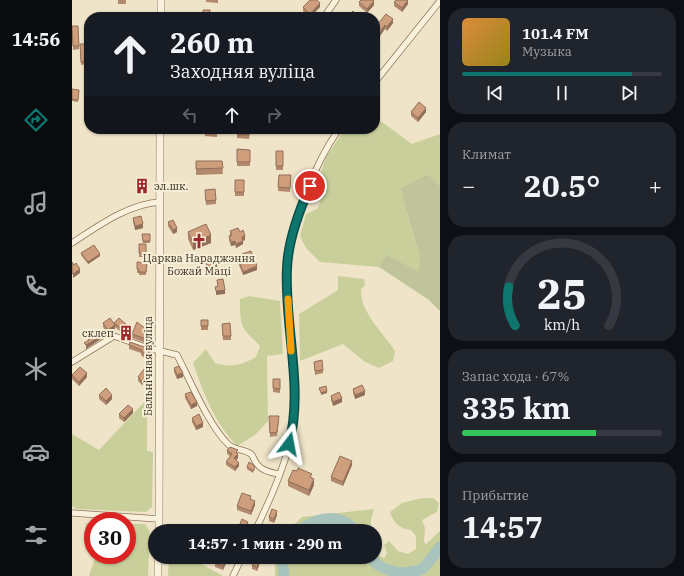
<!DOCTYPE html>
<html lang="ru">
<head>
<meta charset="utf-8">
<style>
	body { margin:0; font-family:"IBM Plex Serif",serif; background:#20242c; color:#f1f3f6; height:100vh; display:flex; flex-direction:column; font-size:15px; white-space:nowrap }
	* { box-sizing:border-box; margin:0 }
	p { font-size:13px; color:#9ea1a6 }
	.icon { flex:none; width:22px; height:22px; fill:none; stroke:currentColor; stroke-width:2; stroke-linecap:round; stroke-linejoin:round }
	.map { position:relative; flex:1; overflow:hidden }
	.sheet { display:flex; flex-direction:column; gap:8px; padding:8px; background:#0d0f14; width:244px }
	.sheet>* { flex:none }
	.guide { position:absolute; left:12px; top:12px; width:296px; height:122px; border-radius:16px; box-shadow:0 1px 3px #0004; background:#171b24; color:#f1f3f6; overflow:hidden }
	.speed { position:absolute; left:12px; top:512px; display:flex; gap:8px; font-size:20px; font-weight:700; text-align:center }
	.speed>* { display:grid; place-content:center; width:52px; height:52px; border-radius:50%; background:#171b24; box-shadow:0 1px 3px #0004; line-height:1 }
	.speed .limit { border:6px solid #d22; background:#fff; color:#111 }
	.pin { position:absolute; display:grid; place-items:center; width:34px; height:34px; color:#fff; margin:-17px; border:2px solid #fff; border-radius:50%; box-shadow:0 1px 4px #0007 }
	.me { position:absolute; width:44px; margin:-22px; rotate:13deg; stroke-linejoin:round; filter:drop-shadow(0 0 3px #0008) }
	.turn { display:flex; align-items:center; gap:14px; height:84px; padding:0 20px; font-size:18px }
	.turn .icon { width:52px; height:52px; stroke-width:2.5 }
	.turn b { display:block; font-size:28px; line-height:34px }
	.lanes { display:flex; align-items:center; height:38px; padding:0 20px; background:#0003; justify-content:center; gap:20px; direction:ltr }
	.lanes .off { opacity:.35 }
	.big { font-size:30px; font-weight:700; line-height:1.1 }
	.sheet .card { flex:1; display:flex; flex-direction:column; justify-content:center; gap:6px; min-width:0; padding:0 14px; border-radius:16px; background:#20242c }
	.sheet .dial { align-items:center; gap:0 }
	.dial svg { height:104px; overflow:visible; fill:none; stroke:#363941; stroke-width:7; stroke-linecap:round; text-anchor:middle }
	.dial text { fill:#f1f3f6; stroke:none }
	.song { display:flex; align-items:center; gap:12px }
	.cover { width:48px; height:48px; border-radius:6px; background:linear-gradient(135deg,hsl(30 70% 55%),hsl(50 70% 35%)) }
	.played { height:4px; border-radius:2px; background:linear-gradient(90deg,#0f766e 85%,#363941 85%) }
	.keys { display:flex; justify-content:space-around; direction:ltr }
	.heat { display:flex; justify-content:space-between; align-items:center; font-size:22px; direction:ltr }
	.charge { height:6px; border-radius:3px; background:linear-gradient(90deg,#34c759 67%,#363941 0) }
	.trip { position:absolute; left:76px; top:524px; width:234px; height:40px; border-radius:20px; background:#171b24; box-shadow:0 1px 3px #0004; font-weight:700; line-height:40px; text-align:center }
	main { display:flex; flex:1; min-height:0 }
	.tabs { display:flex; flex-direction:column; width:72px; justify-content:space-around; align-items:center; background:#090b0e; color:#9ea1a6 }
	.tabs .icon { width:28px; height:28px }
	.tabs .on { color:#0f766e }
	.tabs b { font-size:18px; color:#f1f3f6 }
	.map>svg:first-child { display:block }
	.green { fill:#c9cf9b }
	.cemetery { fill:#bfc49a }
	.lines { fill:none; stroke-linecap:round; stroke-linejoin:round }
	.river { stroke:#a9c4bc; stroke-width:11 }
	.minor-casing { stroke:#8d765c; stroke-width:7 }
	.tertiary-casing { stroke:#8d765c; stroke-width:8 }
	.minor { stroke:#faf1dc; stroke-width:5.5 }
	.tertiary { stroke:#faf1dc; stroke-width:7 }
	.wall { fill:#b2896c }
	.shaded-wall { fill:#916f58 }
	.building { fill:#cf9f7d; stroke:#916f58 }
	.route-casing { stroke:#0a4d48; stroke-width:10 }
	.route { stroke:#0f766e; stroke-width:7 }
	.slow { stroke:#f59e0b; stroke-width:7 }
	.labels { text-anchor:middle; stroke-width:4; stroke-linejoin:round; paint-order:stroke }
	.poi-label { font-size:11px; fill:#3d2e20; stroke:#f7eed8; text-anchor:start }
	.street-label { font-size:11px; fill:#3d2e20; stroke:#f7eed8 }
</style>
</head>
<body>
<main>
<nav class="tabs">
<b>14:56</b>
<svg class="icon on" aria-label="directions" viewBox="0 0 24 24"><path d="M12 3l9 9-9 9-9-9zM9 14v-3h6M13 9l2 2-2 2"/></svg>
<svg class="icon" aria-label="music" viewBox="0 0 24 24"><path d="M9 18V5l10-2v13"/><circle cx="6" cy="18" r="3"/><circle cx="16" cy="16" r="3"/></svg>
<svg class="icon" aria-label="phone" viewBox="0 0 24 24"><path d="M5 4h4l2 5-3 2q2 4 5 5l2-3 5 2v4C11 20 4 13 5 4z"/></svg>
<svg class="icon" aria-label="climate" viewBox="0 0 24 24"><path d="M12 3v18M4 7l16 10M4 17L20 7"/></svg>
<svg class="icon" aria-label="car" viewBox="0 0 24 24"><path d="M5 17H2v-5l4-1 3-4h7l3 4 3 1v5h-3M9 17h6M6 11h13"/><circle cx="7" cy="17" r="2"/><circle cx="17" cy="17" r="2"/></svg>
<svg class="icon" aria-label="filters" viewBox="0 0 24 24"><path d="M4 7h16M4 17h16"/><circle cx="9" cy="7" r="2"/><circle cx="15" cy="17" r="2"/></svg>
</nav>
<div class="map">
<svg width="368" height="576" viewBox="0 0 368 576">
	<rect width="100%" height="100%" fill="#f0e4c8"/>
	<path class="green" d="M303,120L310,122L340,144L368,134V186L356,174L328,188L348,257L346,271L314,256L307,267L248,262L234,248L228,236L234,214L245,209L255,186L247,178L254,157L273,129H303Z
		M266,276L292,279L293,285L289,289C288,313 311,332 323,351L321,361L307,368L293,362L271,344L228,361L227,314L266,290Z
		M177,296L208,301L211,354L195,356L196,421L183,435L165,446C142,422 132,394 121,363L134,349L143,363C159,368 170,365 184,357L188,346C183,340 177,336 173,330C167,322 168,308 168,299Z
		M75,399V451L81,452L80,507L74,512L4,509L0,506V434L27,450Z
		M350,498H361L367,503L365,512L350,520L353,528L352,542L354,544L368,531V576H203V557H303V548L306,555L312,558L315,553L312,545L317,541L326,551L336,554L344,549V536L339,530C327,529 321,522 318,512L330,503Z
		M302,509L299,520V531H215L230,517Z
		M14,523H21V542L12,535Z
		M55,524H73L78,532L76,576H17L24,555H55Z
		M97,557H126V562L151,576H96Z"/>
	<path class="cemetery" d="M356,174L368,186V311L357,300L307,267L314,255L346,271L348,257L328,188Z"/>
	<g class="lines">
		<path class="river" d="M227,531C244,517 268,512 283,531
			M210,557L212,576
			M298,557C310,573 334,576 350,569C357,563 363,554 368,547"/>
		<g class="minor-casing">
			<path id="minor" d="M252,17L264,0
				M303,82L368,1
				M0,243C26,226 56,204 88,202
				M0,362L42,336L76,348L105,355C117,378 138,428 157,445C162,450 172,449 179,454C182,457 182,461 185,464C189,470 200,473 207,474
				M0,513L87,519
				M183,531C199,498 218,456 222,420C226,392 220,361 218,333C216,311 213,288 215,266C218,225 243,163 267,129
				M161,576L170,557"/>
		</g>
		<g class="tertiary-casing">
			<path id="tertiary" d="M89,17V0
				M87,531L88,129
				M86,576V557"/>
		</g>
		<use href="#minor" class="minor"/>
		<use href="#tertiary" class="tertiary"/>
	</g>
	<path class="wall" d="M46,0H54V4H46Z
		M134,0H146V3L134,2Z
		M287,2L302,5L295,13L287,6Z
		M322,2L336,4L330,12L322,6Z
		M231,7H248L239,17H238L231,11Z
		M321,23L315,31L313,29L304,26Z
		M0,30L7,46V49L1,50Z
		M8,44H17V52H14L15,64L9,65Z
		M0,89L7,90L6,102L0,101Z
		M339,112H354L346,122L339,116Z
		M133,129H145V137L133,136Z
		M178,129L177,139L165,138V134Z
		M165,149L178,150V166H165Z
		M204,151H211V170H204Z
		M124,161H150L151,174L124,175Z
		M219,175L218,192L206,191V187Z
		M163,180H172V196H163Z
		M133,194L144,200V204L134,205Z
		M61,218L71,228L63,230L61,222Z
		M96,222L105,232L101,234L96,226Z
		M158,231L168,232L173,240L171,241V244L164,248L163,245L159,246L157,240V236L158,235Z
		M116,232L139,243L121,250L116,239Z
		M70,234H78V243H71Z
		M67,244H74V257H67Z
		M9,253L28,256L16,264L9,255Z
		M170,254L185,270L171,275L167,265V261L171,260Z
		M133,259L145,267L137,271L133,263Z
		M65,262L75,263L74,275H67V273H65Z
		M129,320H136V330H129Z
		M31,323L42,325V323L57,331L54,336L43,327V329L36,334L31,327Z
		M150,324L159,336V340H151Z
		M60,334L78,336L74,343L60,338Z
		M57,345L82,354V358L76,356L74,359L69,355V353L57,349Z
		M242,362L251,370V373L243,375Z
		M102,368L111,377L105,379L102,372Z
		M0,375L15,377L7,386L0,379Z
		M66,377H77L70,385L66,381Z
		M208,379V393L201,392V388Z
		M281,389L293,395L283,399L281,393Z
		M113,394L125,406L119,409L113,398Z
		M27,395L40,399L34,405L27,399Z
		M259,396L270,402L261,406L259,400Z
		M61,413L52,422L47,418V414Z
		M197,416L207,420L205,436L198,437Z
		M120,418L131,427L124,430L120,422Z
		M155,450L166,454V458L164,460L167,466L163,471L154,465V462L158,456L155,454Z
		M280,465L271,486L259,481V477Z
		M175,467L183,468L181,473L175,469Z
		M240,478L242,485L237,496L216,486V481Z
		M179,500L183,505L179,515L165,510V506Z
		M205,515L202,523L197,521V517Z
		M167,526H176L174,531H169L167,530Z
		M188,562L185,571L180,569V565Z
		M143,563H154L151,570L143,567Z"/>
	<path class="shaded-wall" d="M336,0V4L330,12V8Z
		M302,1V5L295,13V9Z
		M248,3V7L238,17V14Z
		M321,19V23L315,31V27Z
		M313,25V29L303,43V39Z
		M354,108V112L346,122V118Z
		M71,224V228L63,230V226Z
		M105,228V232L101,234V230Z
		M139,235V243L121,250V243Z
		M173,236V240L170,241V237Z
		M163,241V245L159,246V242Z
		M171,241V244L164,248V244Z
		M28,254V256L16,264V262Z
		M145,263V267L137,271V267Z
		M185,266V270L171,275V272Z
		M8,269V273L1,278V274Z
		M153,290V294L144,295V291Z
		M43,325V329L36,334V330Z
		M57,327V331L54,336V332Z
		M78,332V336L74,343V339Z
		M32,334V337L14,349V345Z
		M76,352V356L74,359V355Z
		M15,373V377L7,386V382Z
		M77,373V377L70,385V381Z
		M111,373V377L105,379V375Z
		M255,391V393L249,395V393Z
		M293,391V395L283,399V395Z
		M40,395V399L34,405V401Z
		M270,398V402L261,406V402Z
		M125,402V406L119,409V405Z
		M61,409V413L52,422V418Z
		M131,423V427L124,430V426Z
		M166,454V458L162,462V458Z
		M280,461V465L271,486V482Z
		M167,463V466L163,471V467Z
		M242,479V485L237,496V490Z
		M183,501V505L179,515V511Z
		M205,511V515L202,523V519Z
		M176,522V526L174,531H173V529Z
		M188,558V562L185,571V567Z
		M154,559V563L151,570V566Z"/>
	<path class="building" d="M238,0H245L248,3L238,14L231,7Z
		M289,0H301L302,1L295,9L287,2Z
		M324,0H336L330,8L322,2Z
		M131,10H138L137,17L131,16Z
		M281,11L287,17H275Z
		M314,14L321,19L315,27L313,25L303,39V25L304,26Z
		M0,26H6L7,46H1Z
		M8,44H17V48H14L15,61L9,62Z
		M0,89L7,90L6,100L0,99Z
		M347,102L354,108L346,118L339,112Z
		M133,129H145V133L133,132Z
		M165,129H178L177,135L165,134Z
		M165,149L178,150V162H165Z
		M204,151H211V166H204Z
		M124,161H150L151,168L124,169Z
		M207,175H219L218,188L206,187Z
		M163,180H172V192H163Z
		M143,189L144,200L134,201L133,190Z
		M69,216L71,224L63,226L61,218Z
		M101,220L105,228L101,230L96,222Z
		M134,224L139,235L121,243L116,232Z
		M166,228L168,232L171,230L173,236L170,237L171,241L164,244L163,241L159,242L157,236L160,235L158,231Z
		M70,234H78V241H71Z
		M67,244H74V254L67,253Z
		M22,245L28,254L16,262L9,253Z
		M179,251L185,266L171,272L167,261L172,259L170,254Z
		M141,256L145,263L137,267L133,259Z
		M0,262L2,265L4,263L8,269L1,274L0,273Z
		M65,262L75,263L74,272H67V269H65Z
		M151,279L153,290L144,291L143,287L146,286L145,280Z
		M38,318L43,325L36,330L31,323Z
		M47,318L57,327L54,332L42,323Z
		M129,320H136V326H129Z
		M65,322L78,332L74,339L60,334Z
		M158,323L159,336H151L150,324Z
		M29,330L32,334L14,345L12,343L17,340L16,339Z
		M58,342L78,349L82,354L76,352L74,355L69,351L70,350L57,345Z
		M250,360L251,370L243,371L242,362Z
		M107,366L111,373L105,375L102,368Z
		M8,367L15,373L7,382L0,375Z
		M72,369L77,373L70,381L66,377Z
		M201,379H208V389L201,388Z
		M290,385L293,391L283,395L281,389Z
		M254,386L255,391L249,393L247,388Z
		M34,388L40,395L34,401L27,395Z
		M119,392L125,402L119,405L113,394Z
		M267,392L270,398L261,402L259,396Z
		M56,405L61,409L52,418L47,414Z
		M127,414L131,423L124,426L120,418Z
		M197,416H207L205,432L198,433Z
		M158,447L166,450L164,452L166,454L162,458L167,463L163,467L154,462L160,454L155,450Z
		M268,456L280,461L271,482L259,477Z
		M177,462L183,466L181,471L175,467Z
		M226,468L240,474L238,477L242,479L237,490L216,481L221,470L225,471Z
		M170,493L179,496L178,499L183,501L179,511L165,506Z
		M200,509L205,511L202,519L197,517Z
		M170,519L176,522L173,529L167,526Z
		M146,557H149L154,559L151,566L143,563Z
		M183,557H186L188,558L185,567L180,565Z"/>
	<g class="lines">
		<g class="route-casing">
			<path id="route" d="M217,444C232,388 212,325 215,268C216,240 227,211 238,186"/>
		</g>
		<use href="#route" class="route"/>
		<path class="slow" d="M216,299L219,351"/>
	</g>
	<defs>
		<g id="building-bare" transform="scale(1.2)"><path d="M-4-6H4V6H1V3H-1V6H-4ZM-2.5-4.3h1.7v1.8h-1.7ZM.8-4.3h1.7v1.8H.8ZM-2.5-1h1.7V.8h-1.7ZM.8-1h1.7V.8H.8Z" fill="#9e2a2b" stroke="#f7eed8" stroke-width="2.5" paint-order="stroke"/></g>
		<g id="church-bare" transform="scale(1.2)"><path d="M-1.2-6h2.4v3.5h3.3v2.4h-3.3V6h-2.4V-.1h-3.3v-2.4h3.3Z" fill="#9e2a2b" stroke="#f7eed8" stroke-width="2.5" paint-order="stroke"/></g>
	</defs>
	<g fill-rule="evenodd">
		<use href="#building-bare" x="70" y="186"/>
		<use href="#church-bare" x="127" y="241"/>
		<use href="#building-bare" x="54" y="333"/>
	</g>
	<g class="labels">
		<g class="poi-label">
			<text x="82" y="190">эл.шк.</text>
			<text x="127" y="262" text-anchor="middle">Царква Нараджэння<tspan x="127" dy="13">Божай Маці</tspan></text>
			<text x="42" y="337" text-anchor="end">склеп</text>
		</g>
		<g class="street-label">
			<text transform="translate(76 366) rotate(-90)" y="4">Бальнічная вуліца</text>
		</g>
	</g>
</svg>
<div class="speed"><div class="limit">30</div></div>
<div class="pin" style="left:238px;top:186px;background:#d93025"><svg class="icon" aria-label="arrive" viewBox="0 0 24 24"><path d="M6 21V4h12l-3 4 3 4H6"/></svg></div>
<svg class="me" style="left:217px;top:444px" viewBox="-20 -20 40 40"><path d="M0-17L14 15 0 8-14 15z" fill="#0f766e" stroke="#fff" stroke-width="4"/></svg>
<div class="trip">14:57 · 1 мин · 290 m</div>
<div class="guide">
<div class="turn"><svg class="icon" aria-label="ahead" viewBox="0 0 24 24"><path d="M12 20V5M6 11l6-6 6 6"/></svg><div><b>260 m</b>Заходняя вуліца</div></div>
<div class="lanes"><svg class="icon off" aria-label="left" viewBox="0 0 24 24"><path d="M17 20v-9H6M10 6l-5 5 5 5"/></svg><svg class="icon" aria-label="ahead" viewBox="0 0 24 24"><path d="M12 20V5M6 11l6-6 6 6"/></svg><svg class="icon off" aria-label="right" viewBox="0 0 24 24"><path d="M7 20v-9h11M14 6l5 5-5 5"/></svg></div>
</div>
</div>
<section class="sheet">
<div class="card">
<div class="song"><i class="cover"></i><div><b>101.4 FM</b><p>Музыка</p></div></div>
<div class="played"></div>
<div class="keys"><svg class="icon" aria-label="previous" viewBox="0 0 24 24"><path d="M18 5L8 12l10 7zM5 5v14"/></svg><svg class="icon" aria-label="pause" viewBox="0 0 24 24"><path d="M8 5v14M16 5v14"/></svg><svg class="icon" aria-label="next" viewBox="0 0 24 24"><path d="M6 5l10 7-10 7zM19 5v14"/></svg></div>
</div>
<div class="card"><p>Климат</p>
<div class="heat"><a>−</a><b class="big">20.5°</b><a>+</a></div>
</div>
<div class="card dial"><svg viewBox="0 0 100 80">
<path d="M14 69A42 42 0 1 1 86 69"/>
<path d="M14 69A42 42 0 0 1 9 39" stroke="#0f766e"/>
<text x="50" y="56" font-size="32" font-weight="700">25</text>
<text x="50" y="72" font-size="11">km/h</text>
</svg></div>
<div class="card"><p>Запас хода · 67%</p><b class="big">335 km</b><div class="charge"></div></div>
<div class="card"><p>Прибытие</p><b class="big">14:57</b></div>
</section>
</main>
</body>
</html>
